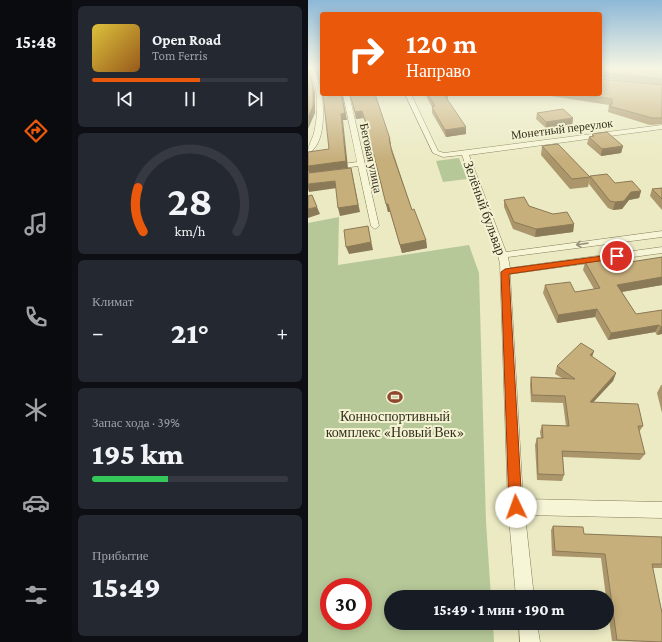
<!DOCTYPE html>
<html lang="ru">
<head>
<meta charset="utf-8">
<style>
	body { margin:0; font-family:"Crimson Pro",serif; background:#242831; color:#f1f3f6; height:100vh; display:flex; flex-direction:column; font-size:15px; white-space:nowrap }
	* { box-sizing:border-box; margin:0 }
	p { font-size:13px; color:#9ea1a6 }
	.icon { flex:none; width:22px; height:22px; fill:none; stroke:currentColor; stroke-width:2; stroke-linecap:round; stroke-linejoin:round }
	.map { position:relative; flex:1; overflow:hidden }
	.sheet { display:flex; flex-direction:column; gap:6px; padding:6px; background:#0d0f14; width:236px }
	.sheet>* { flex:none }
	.top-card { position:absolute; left:12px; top:12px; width:282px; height:84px; border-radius:4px; box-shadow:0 2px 10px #0003; background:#ea580c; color:#fff; overflow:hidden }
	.speed { position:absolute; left:12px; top:578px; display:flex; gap:8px; font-size:20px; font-weight:700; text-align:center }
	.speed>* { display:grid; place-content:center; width:52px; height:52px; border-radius:50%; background:#171b24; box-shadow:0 2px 10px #0003; line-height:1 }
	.speed .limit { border:6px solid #d22; background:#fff; color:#111 }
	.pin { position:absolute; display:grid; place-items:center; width:34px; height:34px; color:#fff; margin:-17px; border:2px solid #fff; border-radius:50%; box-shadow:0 1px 4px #0007 }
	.me { position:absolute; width:44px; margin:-22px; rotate:357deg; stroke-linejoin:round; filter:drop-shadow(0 0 3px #0008) }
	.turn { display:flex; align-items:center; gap:14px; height:84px; padding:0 20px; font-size:18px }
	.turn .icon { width:52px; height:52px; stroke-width:2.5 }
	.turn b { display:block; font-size:28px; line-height:34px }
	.big { font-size:30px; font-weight:800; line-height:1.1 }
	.sheet .card { flex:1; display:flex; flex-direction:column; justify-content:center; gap:6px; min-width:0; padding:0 14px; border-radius:6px; background:#242831 }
	.sheet .dial { align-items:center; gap:0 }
	.dial svg { height:104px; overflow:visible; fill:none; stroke:#363941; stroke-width:7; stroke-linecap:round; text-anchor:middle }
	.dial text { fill:#f1f3f6; stroke:none }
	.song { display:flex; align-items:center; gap:12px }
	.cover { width:48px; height:48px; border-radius:6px; background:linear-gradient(135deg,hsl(50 70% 55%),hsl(30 70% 35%)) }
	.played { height:4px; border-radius:2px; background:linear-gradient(90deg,#ea580c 55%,#363941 55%) }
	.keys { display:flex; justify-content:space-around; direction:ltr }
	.heat { display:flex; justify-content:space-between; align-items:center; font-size:22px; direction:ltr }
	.charge { height:6px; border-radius:3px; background:linear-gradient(90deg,#34c759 39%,#363941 0) }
	.trip { position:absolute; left:76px; top:590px; width:230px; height:40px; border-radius:20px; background:#171b24; box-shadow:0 2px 10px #0003; font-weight:800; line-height:40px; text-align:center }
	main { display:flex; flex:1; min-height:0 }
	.tabs { display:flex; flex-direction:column; width:72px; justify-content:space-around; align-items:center; background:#090b0e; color:#9ea1a6 }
	.tabs .icon { width:28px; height:28px }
	.tabs .on { color:#ea580c }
	.tabs b { font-size:18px; color:#f1f3f6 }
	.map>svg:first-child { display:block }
	.green { fill:#b6c898; fill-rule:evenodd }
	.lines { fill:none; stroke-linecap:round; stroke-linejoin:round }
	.minor-casing { stroke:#847c5b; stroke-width:1 }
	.minor { fill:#f6f5d6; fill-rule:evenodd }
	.wall { fill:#ab966b }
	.shaded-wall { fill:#8b7a57 }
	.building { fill:#c7af7c; stroke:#8b7a57 }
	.oneway { stroke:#96927a }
	.route { fill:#ea580c; stroke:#983908 }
	.labels { text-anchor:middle; stroke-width:4; stroke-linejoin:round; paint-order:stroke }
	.far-street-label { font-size:12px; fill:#352f1e; stroke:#f3f2d2 }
	.street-label { font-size:14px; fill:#352f1e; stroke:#f3f2d2 }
	.poi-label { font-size:14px; fill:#352f1e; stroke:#f3f2d2 }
</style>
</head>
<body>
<main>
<nav class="tabs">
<b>15:48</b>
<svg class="icon on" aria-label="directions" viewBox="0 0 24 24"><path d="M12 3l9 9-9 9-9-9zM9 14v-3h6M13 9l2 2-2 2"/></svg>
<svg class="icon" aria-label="music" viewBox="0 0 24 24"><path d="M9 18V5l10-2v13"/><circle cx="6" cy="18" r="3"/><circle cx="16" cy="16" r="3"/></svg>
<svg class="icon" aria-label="phone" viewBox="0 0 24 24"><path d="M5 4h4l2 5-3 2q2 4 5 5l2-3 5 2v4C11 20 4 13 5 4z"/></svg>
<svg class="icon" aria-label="climate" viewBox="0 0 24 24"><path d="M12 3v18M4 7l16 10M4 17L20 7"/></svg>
<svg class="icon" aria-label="car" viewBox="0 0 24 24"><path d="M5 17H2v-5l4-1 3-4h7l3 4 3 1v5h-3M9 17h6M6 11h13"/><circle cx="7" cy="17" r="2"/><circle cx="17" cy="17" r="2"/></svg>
<svg class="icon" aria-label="filters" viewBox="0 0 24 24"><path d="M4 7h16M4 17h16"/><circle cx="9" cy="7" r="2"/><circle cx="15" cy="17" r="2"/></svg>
</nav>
<section class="sheet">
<div class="card">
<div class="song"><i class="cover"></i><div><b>Open Road</b><p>Tom Ferris</p></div></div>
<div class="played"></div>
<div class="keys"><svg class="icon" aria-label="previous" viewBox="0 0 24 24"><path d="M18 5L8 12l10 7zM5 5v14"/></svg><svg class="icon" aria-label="pause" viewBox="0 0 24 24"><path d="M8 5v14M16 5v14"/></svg><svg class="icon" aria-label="next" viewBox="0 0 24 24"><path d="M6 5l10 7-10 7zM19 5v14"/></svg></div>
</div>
<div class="card dial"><svg viewBox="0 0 100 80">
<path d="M14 69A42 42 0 1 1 86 69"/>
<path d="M14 69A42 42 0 0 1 10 35" stroke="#ea580c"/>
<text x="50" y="56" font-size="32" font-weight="700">28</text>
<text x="50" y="72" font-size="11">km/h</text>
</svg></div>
<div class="card"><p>Климат</p>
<div class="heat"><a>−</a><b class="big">21°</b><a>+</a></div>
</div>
<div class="card"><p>Запас хода · 39%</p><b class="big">195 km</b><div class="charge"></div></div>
<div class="card"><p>Прибытие</p><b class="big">15:49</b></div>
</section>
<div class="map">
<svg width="354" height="642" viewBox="0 0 354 642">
	<rect width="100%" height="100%" fill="#ebeac3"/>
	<path class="green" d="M151,158L159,179L135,182L128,161Z
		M31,217L30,265L161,245L171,273L178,522L183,597H83V623H185L186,642H0V223ZM21,587H55V621H21Z"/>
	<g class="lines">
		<g class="minor-casing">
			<path id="minor" d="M3,69H7C16,85 22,145 0,153C0,145 4,140 6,133C11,111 10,90 3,69Z
				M35,94H41L71,226L67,229L63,226L50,166L0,173V169L49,162Z
				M97,94H103L130,151L136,153L354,125V129L161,155L198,252L354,231V237L200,257L202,268L354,247V253L202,274L215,499L354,502V518L217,515L226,597H208L200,507L192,264L190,255L154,155L135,157L125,153Z
				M211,623H229L232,642H212Z"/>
		</g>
		<use href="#minor" class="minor"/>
	</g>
	<path class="wall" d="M292,69L340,70V69H354V85L293,78V79L354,85V124L342,125L300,112L301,105L243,96V94H292Z
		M42,94L82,139L83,146L104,210L118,240L119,248L94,253L82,212H80L59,126L55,118L48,119Z
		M118,94H138L140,96V101L158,134L138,137L124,113V107L118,96Z
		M229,113L265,118L264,125L238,128L228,119Z
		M284,134L315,146L313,153L293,156L279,144L281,137L284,136Z
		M234,146L282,177L280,187L262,189L233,155Z
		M282,176L333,191L331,198L321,200L314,209L305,210L300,208L281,184Z
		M354,188V210L342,196L344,189Z
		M196,200L221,206L266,224L265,232L227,237L205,229L196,207Z
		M354,257V285L314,292L328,314L354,310V334L349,335L347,332L300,340L287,317L249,323L235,293L237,285L267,292L286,289L275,270L277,262L297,266Z
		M286,351L284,357L308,373L305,381L285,402L335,426L331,432L337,454L332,460L255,457L256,475L254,481L229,480L227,445L229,438H233L232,432L234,425L258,426L255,403L223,402L222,385L223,377L254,378L247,374L249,366Z
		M353,385H354V413L349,393Z
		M245,526L276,534L354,537V568H345L354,642L304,641L299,605V597H298L293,558L244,556L243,530Z"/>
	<path class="shaded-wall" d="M1,69H2L7,93V113L0,129Z
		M33,94H34L39,120H35L40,168L1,173L0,171V166L38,161L33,114Z
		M54,111L55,118L48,119L47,112Z
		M265,118L264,125L238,128V122Z
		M158,127V134L138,137L137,130Z
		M81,139H82L83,146H82Z
		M315,146L313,153L293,156L294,149Z
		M43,168L52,212L32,216L30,208Z
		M27,181L29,188L1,192L0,189V184Z
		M333,191L331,198L321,200L314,209L305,210L307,202L323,192Z
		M78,204H80L82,212H80Z
		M9,207L12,214L0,218V209Z
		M266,224L265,232L227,237L228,229Z
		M60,226L65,250L41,254L38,247Z
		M118,240L119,248L94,253L92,245Z
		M354,277V285L307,293L309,285Z
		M289,309L287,317L249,323L250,315Z
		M351,325L347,332L300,340L303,333Z
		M353,327H354V334L349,335Z
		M286,351L283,359L282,355Z
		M308,373L305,381L279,409L282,402Z"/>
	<path class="building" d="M0,69H1L5,87V106L0,118Z
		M9,69H14V86L13,88Z
		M292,69H329L341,70V69H354V79L293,72L292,73Z
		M292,75L293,79L354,85V118H344L301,106L304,104V99L271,94H292Z
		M15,94H33L37,113L33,114L38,161L0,166V152L21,149Z
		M42,94H67L82,139H81L84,152L104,210L106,209L118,240L92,245L80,204H78L57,120L54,111L47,112Z
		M120,94H138L140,96H137L158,127L137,130L124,107L127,106Z
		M255,109L265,118L238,122L229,113Z
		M299,132L315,146L294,149L281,137L286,136L284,134Z
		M250,144L282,177L264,179L234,146Z
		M43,168L50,205L30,208L27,181L0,184V173Z
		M299,174L307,183L324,181L333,191L323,192L316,201L307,202L302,201L282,176Z
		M354,188V199L344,189Z
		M4,195L9,207L0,209V196Z
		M216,197L221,206L245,214L259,212L266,224L228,229L206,222L196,200Z
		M60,226L63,242L38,247L36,230Z
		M354,257V277L309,285L328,314L354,310V327H353L351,325L303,333L289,309L250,315L237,285L262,282L267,292L292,288L277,262L293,260L297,266Z
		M273,343L286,351L282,355L308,373L282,402L330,404L335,426H330L337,454L254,451L256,475L230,474L229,438H235L234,425L261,426L257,396L224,395L223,377L267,379L249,366Z
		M245,526L275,527L276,534L354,537V564H344L354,613V642L309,640L297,554L247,551Z"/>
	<defs><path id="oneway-shaft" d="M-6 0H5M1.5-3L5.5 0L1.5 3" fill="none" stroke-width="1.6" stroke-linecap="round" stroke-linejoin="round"/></defs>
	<use class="oneway" href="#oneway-shaft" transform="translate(274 244) rotate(172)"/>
	<linearGradient id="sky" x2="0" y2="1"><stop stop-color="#8db8d7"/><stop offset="0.43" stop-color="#f6f6e4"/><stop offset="1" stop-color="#f6f6e4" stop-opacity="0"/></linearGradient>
	<rect width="354" height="159" fill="url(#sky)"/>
	<path class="route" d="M309,254H312V258L201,274L214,507L212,512L208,514L203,512L201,507L193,272L197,269Z"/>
	<defs>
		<g id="stadium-bare" transform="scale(1.2)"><path d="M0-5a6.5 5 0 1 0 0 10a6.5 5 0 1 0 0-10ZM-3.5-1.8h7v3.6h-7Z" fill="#8f482f" stroke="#f3f2d2" stroke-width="2.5" paint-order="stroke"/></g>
	</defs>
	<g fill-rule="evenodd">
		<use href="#stadium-bare" x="87" y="397"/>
	</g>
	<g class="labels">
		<g class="far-street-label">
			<text transform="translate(254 129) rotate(-7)" y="4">Монетный переулок</text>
			<text transform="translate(63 158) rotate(78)" y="4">Беговая улица</text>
		</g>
		<g class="street-label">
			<text transform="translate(177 208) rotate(70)" y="5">Зелёный бульвар</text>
		</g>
		<g class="poi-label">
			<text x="87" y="421">Конноспортивный<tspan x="87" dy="16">комплекс «Новый Век»</tspan></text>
		</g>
	</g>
</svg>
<div class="speed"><div class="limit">30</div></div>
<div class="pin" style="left:309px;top:256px;background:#d93025"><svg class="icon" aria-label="arrive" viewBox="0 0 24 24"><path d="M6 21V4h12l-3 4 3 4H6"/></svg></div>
<svg class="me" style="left:208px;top:507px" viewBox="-20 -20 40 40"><circle r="19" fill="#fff"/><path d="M0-13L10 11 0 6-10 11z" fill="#ea580c"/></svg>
<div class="trip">15:49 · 1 мин · 190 m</div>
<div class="top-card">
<div class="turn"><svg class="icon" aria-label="right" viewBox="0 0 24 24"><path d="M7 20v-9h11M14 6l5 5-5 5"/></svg><div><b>120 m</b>Направо</div></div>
</div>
</div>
</main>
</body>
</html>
